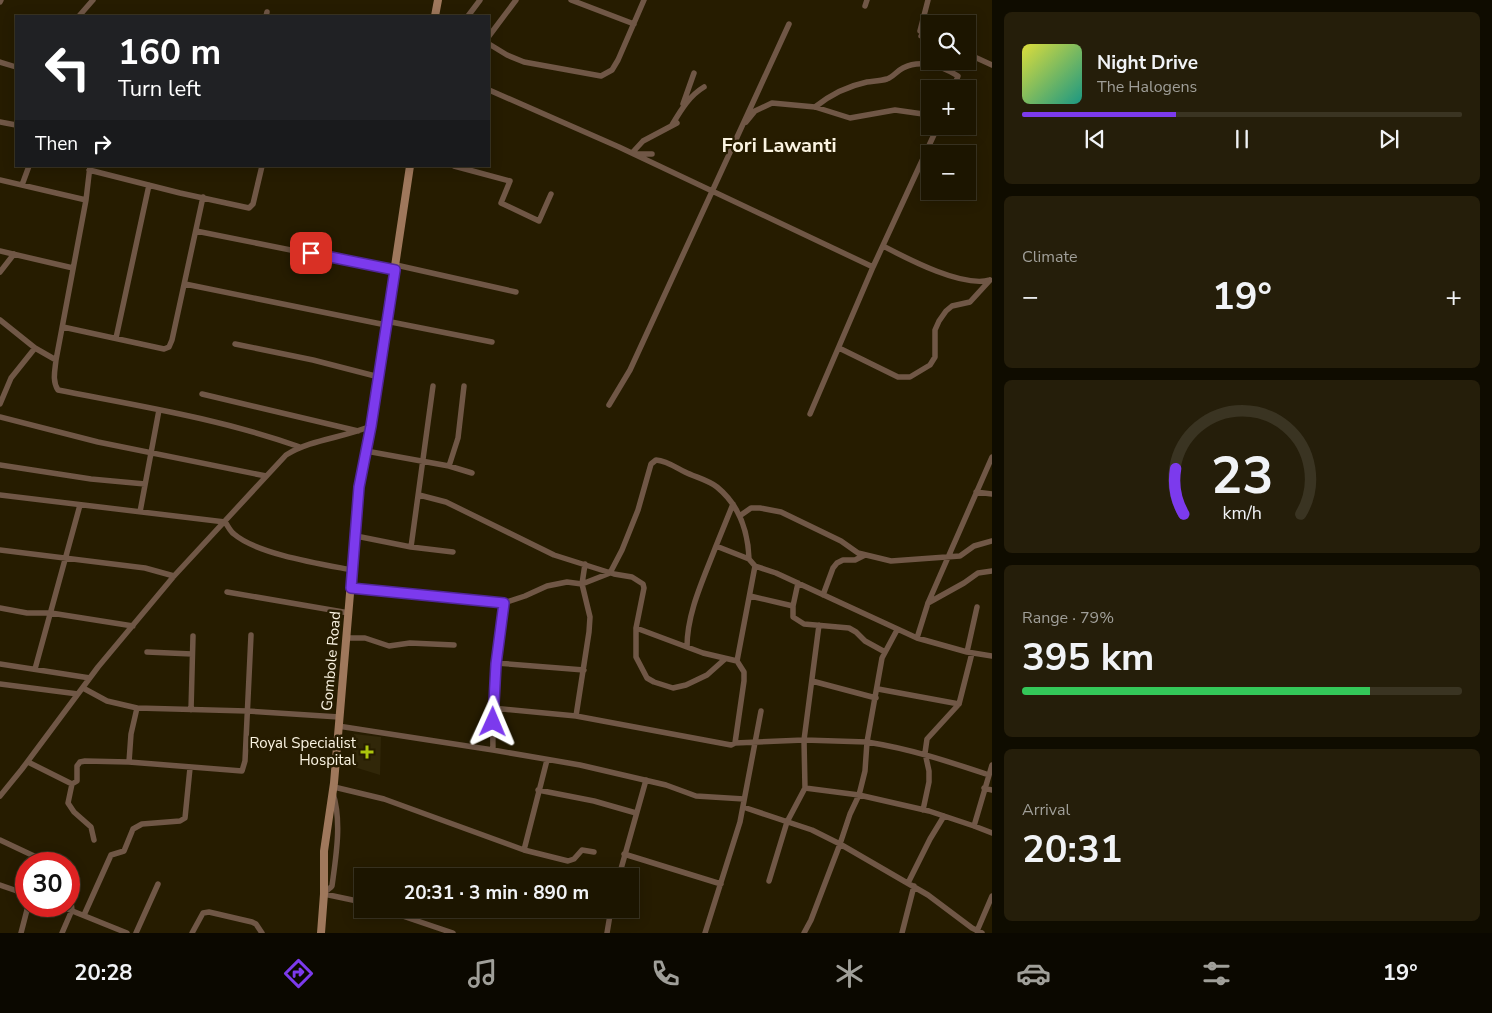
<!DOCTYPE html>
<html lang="en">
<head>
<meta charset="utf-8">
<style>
	body { margin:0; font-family:"Nunito Sans",sans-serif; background:#251e0a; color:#f1f3f6; height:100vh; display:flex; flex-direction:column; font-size:19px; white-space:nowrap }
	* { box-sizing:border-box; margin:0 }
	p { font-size:16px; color:#a09f99 }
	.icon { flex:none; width:28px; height:28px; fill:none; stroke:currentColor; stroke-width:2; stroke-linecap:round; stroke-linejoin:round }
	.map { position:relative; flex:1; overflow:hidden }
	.sheet { display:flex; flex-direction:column; gap:12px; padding:12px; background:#0f0c00; width:500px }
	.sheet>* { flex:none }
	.hud { position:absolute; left:15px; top:15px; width:475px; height:152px; border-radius:0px; box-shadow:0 2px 12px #0003,0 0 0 1px #3a3422; background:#202124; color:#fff; overflow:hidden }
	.controls { position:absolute; left:921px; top:15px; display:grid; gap:10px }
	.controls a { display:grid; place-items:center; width:55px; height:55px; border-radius:0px; background:#1c1500; box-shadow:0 2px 12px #0003,0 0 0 1px #3a3422; font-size:25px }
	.speed { position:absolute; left:15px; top:852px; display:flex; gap:10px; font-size:25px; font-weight:700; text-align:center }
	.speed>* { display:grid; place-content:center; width:65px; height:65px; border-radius:50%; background:#1c1500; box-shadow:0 2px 12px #0003,0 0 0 1px #3a3422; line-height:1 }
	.speed .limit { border:8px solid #d22; background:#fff; color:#111 }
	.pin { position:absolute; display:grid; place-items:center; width:42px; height:42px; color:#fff; margin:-21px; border-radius:10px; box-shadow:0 2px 8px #0006 }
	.me { position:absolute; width:55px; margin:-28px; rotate:1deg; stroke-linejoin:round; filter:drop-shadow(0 0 4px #0008) }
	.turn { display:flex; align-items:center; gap:18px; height:105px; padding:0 20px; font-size:22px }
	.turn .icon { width:65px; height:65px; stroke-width:2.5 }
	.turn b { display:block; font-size:35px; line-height:42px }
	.then { display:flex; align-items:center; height:48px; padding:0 20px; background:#0003; gap:10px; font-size:19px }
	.big { font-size:38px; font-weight:700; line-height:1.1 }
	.sheet .tile { flex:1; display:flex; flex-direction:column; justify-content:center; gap:8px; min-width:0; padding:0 18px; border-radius:8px; background:#251e0a }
	.sheet .dial { align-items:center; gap:0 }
	.dial svg { height:130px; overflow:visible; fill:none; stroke:#3a3422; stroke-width:7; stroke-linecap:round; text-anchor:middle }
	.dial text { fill:#f1f3f6; stroke:none }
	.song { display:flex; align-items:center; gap:15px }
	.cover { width:60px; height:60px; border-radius:8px; background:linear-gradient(135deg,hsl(60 70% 55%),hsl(170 70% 35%)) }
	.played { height:5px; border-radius:2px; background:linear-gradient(90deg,#7c3aed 35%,#3a3422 35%) }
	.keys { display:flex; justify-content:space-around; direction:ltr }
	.heat { display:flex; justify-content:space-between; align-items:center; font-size:28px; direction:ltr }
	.charge { height:8px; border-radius:4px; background:linear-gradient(90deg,#34c759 79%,#3a3422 0) }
	.trip { position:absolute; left:354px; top:868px; width:285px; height:50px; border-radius:0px; background:#1c1500; box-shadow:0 2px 12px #0003,0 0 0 1px #3a3422; font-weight:700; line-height:50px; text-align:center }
	.dock { display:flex; height:80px; justify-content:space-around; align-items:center; background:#0b0800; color:#a09f99 }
	.dock .icon { width:35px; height:35px }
	.dock .active { color:#7c3aed }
	.dock b { font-size:22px; color:#f1f3f6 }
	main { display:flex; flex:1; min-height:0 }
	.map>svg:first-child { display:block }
	.built { fill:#312709 }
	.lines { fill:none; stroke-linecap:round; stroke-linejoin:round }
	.street { stroke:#705746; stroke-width:5.5 }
	.secondary { stroke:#9f785c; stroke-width:8 }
	.route-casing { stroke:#51269a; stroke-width:12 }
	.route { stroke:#7c3aed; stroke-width:9 }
	.poi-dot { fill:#adc60d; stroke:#261c00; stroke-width:2 }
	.labels { text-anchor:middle; stroke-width:5; stroke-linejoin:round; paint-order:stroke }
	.street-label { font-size:15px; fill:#fbf4e2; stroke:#261c00 }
	.poi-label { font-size:15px; fill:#fbf4e2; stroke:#261c00; text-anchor:end }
	.district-label { font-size:20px; font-weight:bold; fill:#fbf4e2; stroke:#261c00 }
</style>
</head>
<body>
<main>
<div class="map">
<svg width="992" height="933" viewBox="0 0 992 933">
	<rect width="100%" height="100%" fill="#261c00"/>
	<path class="built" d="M354,734L381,737L380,775L351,766Z"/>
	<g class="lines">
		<path class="street" d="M571,0L634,24
			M0,2L1,0
			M865,6L867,0
			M79,16L93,0
			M266,16L267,12
			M468,16L480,0
			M920,31L928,0
			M489,36L516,0
			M921,36L930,39
			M489,44L507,55L524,62L601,76L612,70L618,60L644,0
			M968,54L992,65
			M0,62L16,67
			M489,90L619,147L873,267
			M683,104L694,73
			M815,107C830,95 848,86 867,82C874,81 880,81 887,79C893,77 897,71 903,68C921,59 942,66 958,76L953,89
			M0,122L16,125
			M746,122L755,111L772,103L815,107L850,118L895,110L923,114L930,119
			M672,125C681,110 689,96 704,87
			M632,153L643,141L677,123
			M634,154H652
			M90,166L86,200L56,360C55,370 52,381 58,390C139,406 222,419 300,447
			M454,166L510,181L501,203L539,221L551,194
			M89,170L180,193L249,208L253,204L262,166
			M0,180L86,200
			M22,185L29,166
			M196,231L395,271
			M883,246C908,259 963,288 990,280
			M0,251L73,268
			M396,265L516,292
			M0,272L14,254
			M185,284L386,325
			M0,320L35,348L56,360
			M386,321L492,342
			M63,327L164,349L169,347L172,340L203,197
			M116,338L149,185
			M235,344L313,360L379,377
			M839,348L898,377H910L930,365L935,357V330L939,321L946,311L952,306L970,302L990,280
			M202,394L358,431
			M0,404L11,378L35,348
			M609,405L630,370L789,24
			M810,414L873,267L938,126
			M0,417L98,442L266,476
			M366,451L449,466L472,473
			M0,465L91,479L145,484
			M449,466L458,438L464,386
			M976,492L992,494
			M0,495L225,522C228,526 230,531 234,534C257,554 321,564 352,570
			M419,495L446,502L554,555L614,574L632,577L643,584L644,588L636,628V657L647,678L654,682L673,688L686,685L707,675L725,659
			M140,512L159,410
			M741,515L751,508H760L781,512L841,541L858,553L891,561L960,556L974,546L992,541
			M356,536L411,547L453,552
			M716,546L733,504
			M411,547L433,386
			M0,550L145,568L174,576
			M798,583L793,606V617L804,624L849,628L856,632L865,641L885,652
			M351,589L504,603L525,596L547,586L567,582L582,584L610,573L622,550L638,510L651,464L656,460C667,461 675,467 685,472C695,477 708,480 717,487C739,505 748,530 749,559
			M227,592L349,613
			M823,595L833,568L837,563L843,560H855L865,555
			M750,596L793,606
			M928,603L964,583L978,573L992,571
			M0,608L27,613H51L133,626
			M636,628L703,653L737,661L744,672V681L735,743
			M347,638H365L389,646L410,643L454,645
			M917,638L928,603L992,457
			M687,647C687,612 704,578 716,546L749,559L755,566L776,573L917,638L967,652L992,656
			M147,652L192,654
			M967,652L977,607
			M737,661L755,566
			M496,663L584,670
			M0,664L90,678
			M35,669L80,505
			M812,681L876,698
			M0,684L78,694
			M83,688L107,701L137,708
			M878,689L959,704L972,653
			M493,708L576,716L731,745L735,743L804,740L867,742L882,658L897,630
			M191,710L193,636
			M576,716L589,632L590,617L582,584L585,564
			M338,726L493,750L580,765L666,785L696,796L744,799
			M493,750C492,698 497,654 504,603
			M28,762L72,784L77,781V766L80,762L85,761L129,762L242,771L245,761L251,635
			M129,762L131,734L137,708L247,711L339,717
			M72,784L68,803L74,812L91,827L94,840
			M334,787L384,799L524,850L568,861L574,859L582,850L594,852
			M805,788L859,795L929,811L974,826L992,833
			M984,788L992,790
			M538,790L594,801L636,813
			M0,796L22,769L98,667L174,576L286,455C312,439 343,438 371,426
			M743,807L812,830L840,844L928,895L972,928L982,933
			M923,810L929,782V771L925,753L927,739L959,704
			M974,826L992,765
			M0,840L51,864
			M524,850L547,760
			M624,854L721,884
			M619,876L646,780
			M769,881L787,822L805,788L804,740L819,625
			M908,883L930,839L944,816
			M0,885L26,894
			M324,893L330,888L332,886C336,856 342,822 333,793
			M324,894L362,902
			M60,906L127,933
			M382,909L453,933
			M84,915L111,855L124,851L133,829L142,824L180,821L185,818L190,768
			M977,931L992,896
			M21,933L28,906
			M62,933L72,910L69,884
			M136,933L158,884
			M192,933L203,913L209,912L252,922L256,924L262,933
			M607,933L611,909
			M705,933L740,822L761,711
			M804,933L811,920L840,844L850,814L859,795L865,771L867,742C911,749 947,761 989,775
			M902,933L914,886"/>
		<path class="secondary" d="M435,16L438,0
			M321,933L324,894V851L334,783L359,487L371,426L410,166"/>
	</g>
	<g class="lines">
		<g class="route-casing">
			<path id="route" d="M311,253L395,270L371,426L359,487L351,588L504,603L496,664L493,722"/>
		</g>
		<use href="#route" class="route"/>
	</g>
	<path class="poi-dot" d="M364.5 744.5h5v5h5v5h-5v5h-5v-5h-5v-5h5z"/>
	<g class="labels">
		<g class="street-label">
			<text transform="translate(331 661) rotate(-85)" y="5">Gombole Road</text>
		</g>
		<g class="poi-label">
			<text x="356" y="748">Royal Specialist<tspan x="356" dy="17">Hospital</tspan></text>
		</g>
		<g class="district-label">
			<text x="779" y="152">Fori Lawanti</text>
		</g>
	</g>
</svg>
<div class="controls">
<a><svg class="icon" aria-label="search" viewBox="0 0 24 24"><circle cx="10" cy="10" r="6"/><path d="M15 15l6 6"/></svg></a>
<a>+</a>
<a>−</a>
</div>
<div class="speed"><div class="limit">30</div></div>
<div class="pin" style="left:311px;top:253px;background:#d93025"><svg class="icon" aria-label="arrive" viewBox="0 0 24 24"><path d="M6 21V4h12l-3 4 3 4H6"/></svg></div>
<svg class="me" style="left:493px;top:722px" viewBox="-20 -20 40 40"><path d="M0-17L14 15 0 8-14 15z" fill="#7c3aed" stroke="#fff" stroke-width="4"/></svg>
<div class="trip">20:31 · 3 min · 890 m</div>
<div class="hud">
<div class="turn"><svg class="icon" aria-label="left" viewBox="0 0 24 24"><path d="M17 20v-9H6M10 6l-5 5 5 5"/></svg><div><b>160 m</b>Turn left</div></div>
<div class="then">Then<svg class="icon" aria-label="right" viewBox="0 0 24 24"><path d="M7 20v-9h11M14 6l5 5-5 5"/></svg></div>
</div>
</div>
<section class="sheet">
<div class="tile">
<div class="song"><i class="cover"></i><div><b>Night Drive</b><p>The Halogens</p></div></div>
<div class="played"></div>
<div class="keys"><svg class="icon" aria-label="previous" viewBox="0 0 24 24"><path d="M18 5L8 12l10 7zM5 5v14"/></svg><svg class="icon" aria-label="pause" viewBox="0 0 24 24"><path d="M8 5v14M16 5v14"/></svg><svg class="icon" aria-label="next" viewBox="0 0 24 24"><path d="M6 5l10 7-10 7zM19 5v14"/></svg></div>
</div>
<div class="tile"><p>Climate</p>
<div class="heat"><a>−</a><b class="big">19°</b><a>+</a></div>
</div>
<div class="tile dial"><svg viewBox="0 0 100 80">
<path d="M14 69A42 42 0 1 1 86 69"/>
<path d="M14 69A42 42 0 0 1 9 41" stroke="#7c3aed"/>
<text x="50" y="56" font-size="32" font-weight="700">23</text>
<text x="50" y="72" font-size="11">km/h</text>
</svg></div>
<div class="tile"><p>Range · 79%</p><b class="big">395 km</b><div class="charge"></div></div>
<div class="tile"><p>Arrival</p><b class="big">20:31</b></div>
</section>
</main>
<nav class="dock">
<b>20:28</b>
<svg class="icon active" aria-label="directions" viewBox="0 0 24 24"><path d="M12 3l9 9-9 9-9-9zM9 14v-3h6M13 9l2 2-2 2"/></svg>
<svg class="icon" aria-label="music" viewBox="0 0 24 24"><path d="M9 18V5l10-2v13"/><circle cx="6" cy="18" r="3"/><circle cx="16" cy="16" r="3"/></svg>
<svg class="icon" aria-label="phone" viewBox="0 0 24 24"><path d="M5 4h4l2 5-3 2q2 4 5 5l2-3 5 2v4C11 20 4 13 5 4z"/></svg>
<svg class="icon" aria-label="climate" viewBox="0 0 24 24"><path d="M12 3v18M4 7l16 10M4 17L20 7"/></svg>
<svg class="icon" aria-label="car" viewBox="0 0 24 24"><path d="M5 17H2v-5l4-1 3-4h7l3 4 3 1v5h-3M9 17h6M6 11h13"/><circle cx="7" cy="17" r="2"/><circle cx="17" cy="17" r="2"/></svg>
<svg class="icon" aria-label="filters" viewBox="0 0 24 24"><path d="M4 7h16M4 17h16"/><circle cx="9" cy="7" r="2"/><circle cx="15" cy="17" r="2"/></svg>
<b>19°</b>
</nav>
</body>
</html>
